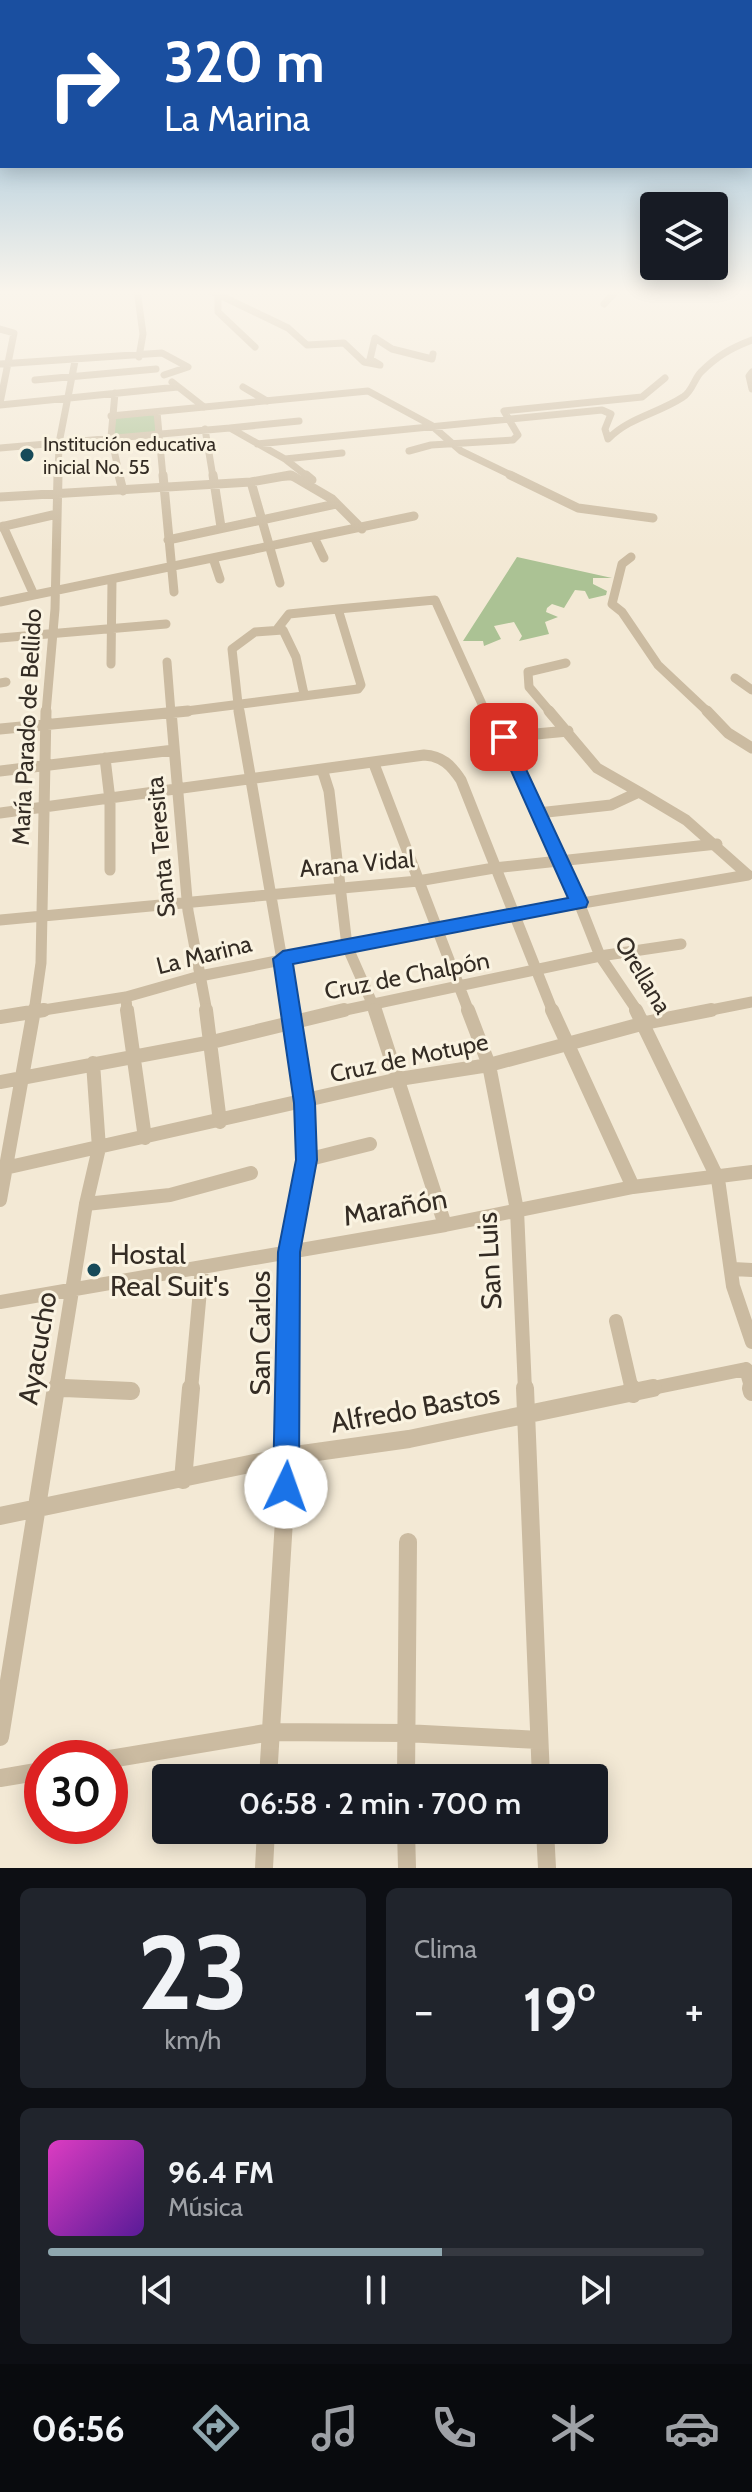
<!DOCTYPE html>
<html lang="es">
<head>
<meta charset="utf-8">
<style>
	body { margin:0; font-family:Cabin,sans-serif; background:#20242c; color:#f1f3f6; height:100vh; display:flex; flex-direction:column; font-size:30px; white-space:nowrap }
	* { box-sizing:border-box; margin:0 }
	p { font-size:26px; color:#9ea1a6 }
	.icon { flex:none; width:44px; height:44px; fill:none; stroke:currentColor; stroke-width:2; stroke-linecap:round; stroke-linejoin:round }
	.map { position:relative; height:1868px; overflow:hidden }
	.panel { display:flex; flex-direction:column; gap:20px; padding:20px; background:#0d0f14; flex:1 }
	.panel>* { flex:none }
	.hud { position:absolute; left:0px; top:0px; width:752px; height:168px; box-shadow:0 4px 20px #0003; background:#1a4fa0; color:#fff; overflow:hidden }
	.fabs { position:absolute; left:640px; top:192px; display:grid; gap:16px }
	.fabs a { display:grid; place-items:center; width:88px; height:88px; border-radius:8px; background:#171b24; box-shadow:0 4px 20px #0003; font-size:40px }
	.speed { position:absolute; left:24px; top:1740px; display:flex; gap:16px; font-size:40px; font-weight:700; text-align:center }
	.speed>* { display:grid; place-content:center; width:104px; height:104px; border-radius:50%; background:#171b24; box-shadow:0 4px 20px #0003; line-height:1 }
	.speed .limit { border:12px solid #d22; background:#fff; color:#111 }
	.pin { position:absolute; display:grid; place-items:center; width:68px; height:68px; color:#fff; margin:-34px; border-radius:16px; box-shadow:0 4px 12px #0006 }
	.me { position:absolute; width:88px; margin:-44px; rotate:3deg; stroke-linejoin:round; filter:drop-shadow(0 0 6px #0008) }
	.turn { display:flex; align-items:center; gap:28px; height:168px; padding:0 32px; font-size:36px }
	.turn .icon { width:104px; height:104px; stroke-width:2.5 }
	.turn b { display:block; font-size:56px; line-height:68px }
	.big { font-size:60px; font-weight:600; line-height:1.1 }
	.panel .widget { flex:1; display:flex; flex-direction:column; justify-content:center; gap:12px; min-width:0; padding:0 28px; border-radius:12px; background:#20242c }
	.panel .dial { align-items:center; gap:0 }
	.dial b { font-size:104px; line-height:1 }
	.song { display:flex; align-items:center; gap:24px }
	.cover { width:96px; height:96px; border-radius:12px; background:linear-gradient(135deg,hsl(310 70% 55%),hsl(270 70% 35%)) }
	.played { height:8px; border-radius:4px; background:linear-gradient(90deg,#8fa7af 60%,#363941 60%) }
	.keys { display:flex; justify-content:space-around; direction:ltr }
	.heat { display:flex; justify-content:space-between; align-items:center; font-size:44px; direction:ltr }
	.panel .tiles { flex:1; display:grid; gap:20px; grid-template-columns:1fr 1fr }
	.widget:last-child { grid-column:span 2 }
	.trip { position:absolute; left:152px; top:1764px; width:456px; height:80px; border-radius:8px; background:#171b24; box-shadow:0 4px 20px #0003; font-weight:600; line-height:80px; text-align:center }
	.dock { display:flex; height:128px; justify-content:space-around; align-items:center; background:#090b0e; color:#9ea1a6 }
	.dock .icon { width:56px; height:56px }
	.dock .active { color:#8fa7af }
	.dock b { font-size:36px; color:#f1f3f6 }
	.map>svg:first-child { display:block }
	.green { fill:#abc294 }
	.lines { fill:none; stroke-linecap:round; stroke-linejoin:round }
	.street-far4 { stroke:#cbbba1; stroke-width:7 }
	.street-far3 { stroke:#cbbba1; stroke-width:9 }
	.street-far2 { stroke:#cbbba1; stroke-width:11 }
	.street-far1 { stroke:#cbbba1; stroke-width:14 }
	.street { stroke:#cbbba1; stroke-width:18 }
	.route { fill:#1a73e8; stroke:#114b97; stroke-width:2 }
	.poi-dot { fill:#174a59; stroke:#faf3e1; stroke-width:3 }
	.labels { text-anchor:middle; stroke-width:6; stroke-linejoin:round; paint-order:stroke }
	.far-poi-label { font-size:20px; fill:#342c24; stroke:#faf3e1; text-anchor:start }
	.street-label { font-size:24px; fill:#342c24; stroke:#faf3e1 }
	.near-street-label { font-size:28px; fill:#342c24; stroke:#faf3e1 }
	.near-poi-label { font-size:28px; fill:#342c24; stroke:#faf3e1; text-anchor:start }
</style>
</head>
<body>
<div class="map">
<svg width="752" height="1868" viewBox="0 0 752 1868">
	<rect width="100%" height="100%" fill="#f3e9d5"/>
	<path class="green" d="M157,412V433L111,437V416Z
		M517,557L612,578H593V584L607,591L606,595L589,599L585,591L575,590L564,608L552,604L547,608L546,612L558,617L545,622L549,634L519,641L522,636L514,622L494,626L501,639L484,646L483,641H463Z"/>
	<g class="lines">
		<path class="street-far4" d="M137,290L143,334L139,357
			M209,290L288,328L307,345L344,343L364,362L380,365L370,359L375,338L392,349L432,359L433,354
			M218,297V312L255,347
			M604,304L617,290
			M0,329L14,333L0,403
			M0,364L162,353L188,367L164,375
			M752,372L749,376L752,389
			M35,380L156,369
			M172,382L204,407
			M243,387L267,401
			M115,393L111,437L120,477
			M0,405L178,387
			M157,412L163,477
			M111,416L368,391L431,425L461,451L515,477
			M299,421L230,428L285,459L308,477
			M205,429L213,477
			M257,444L602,410L611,414L605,429L608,439C630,417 657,414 683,397C692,392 694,379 701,372C717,356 731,348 752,340
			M0,448L230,428
			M409,451L431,445L513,440L518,435L504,411L642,397L665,378
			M285,459L342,453
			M58,477L59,443L75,361
			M279,477H295"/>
		<path class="street-far3" d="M119,475L123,491
			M163,475L174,592
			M213,475L221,527
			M291,475L332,499L362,529
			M306,475L312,480
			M510,475L578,508L653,518
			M251,482L280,583
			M0,497L251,482L290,475
			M3,526L34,595
			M0,527L57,514
			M314,537L324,558
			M168,540L336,504
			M631,557L622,564L612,604L622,612L658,665L709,713
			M213,558L220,579
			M0,602L414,516
			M278,628L289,614L338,609
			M0,638L166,624
			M167,662L171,713
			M111,664L112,580
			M735,678L752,690
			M0,683L6,682
			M46,713L55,609L58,475
			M171,713L358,689L361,685L338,609L435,600L486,713
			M239,713L232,649L255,632L283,630L296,657L304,694
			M551,713L529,687L528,672L566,663"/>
		<path class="street-far2" d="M171,711L188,911L207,1012
			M239,711L291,1012
			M484,711L504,737L563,862L600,956L638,1012
			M549,711L597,768L639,792
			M707,711L728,733L752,748
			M0,729L188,711
			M504,737L568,731
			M105,758L110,800V870
			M374,764L469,1012
			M322,769L329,791L347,946L376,1012
			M0,771L174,750
			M0,813L424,755C442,756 451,765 461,780L553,1012
			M538,813L611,805L639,792L686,820L748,875
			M0,920L418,881L494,868L717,844
			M126,997L127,1012
			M31,1012L126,997L200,976L512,915L748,875
			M34,1012L41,963L46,711
			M336,1012L600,956L681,944
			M701,1012L752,1002"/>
		<path class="street-far1" d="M127,1010L145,1138
			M206,1010L220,1122
			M375,1010L445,1225
			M468,1010L489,1065L517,1210L525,1390
			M552,1010L633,1187
			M636,1010L718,1179L733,1286L752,1342
			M0,1017L44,1010
			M0,1082L212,1042L344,1010
			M306,1160L370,1144
			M5,1168L399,1079L489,1065L645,1023L711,1010
			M0,1200L34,1010
			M86,1204L170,1195L251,1173
			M733,1269L752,1270
			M0,1302L445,1225L633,1187L752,1172
			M616,1321L632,1390
			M746,1369L752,1390
			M56,1388L114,1390
			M56,1390L86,1204L99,1148L93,1063
			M191,1390L202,1268
			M288,1390L289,1252L306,1160L304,1103L290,1010
			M643,1390L746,1369"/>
		<path class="street" d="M64,1388L131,1391
			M525,1388L541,1778
			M632,1388L633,1394
			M751,1388L752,1392
			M183,1480L191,1388
			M0,1516L288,1456L409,1439L653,1388
			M0,1737L56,1388
			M110,1759L271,1732L405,1733L539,1740
			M0,1778L42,1771
			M268,1778L288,1456V1388
			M406,1778L408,1542
			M406,1830L407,1868
			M545,1830L547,1868
			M264,1868L266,1830"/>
	</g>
	<linearGradient id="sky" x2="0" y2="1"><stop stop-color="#79aed2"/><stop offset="0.53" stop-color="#faf5ec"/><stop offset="1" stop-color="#faf5ec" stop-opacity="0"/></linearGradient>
	<rect width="752" height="551" fill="url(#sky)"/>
	<path class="route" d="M504,732L511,737L588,902L586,907L293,964L315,1103L317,1160L300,1252L299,1487L295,1496L286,1499L277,1496L273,1487L278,1252L296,1160L294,1103L273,959L283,951L568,898L496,737Z"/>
	<g class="poi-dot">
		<circle cx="27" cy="455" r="8"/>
		<circle cx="94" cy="1270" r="8"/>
	</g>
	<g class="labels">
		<g class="far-poi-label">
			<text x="43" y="451">Institución educativa<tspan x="43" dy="23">inicial No. 55</tspan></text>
		</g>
		<g class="street-label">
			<text transform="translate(27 727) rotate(-87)" y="8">María Parado de Bellido</text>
			<text transform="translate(161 847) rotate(-95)" y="8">Santa Teresita</text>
			<text transform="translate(357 864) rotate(-5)" y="8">Arana Vidal</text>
			<text transform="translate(204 955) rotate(-14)" y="8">La Marina</text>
			<text transform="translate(643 975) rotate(59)" y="8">Orellana</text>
			<text transform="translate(407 976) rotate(-11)" y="8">Cruz de Chalpón</text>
			<text transform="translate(409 1058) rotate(-12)" y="8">Cruz de Motupe</text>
		</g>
		<g class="near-street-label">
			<text transform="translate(395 1207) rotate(-10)" y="10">Marañón</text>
			<text transform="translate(489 1261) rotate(-93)" y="10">San Luis</text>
			<text transform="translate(260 1333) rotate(-90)" y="10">San Carlos</text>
			<text transform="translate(37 1348) rotate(-80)" y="10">Ayacucho</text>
			<text transform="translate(415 1408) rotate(-10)" y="10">Alfredo Bastos</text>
		</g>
		<g class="near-poi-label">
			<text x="110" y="1264">Hostal<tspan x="110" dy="32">Real Suit's</tspan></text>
		</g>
	</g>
</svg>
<div class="fabs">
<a><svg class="icon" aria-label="layers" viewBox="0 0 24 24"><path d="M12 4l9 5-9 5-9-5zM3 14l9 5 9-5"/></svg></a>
</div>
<div class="speed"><div class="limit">30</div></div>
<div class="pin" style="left:504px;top:737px;background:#d93025"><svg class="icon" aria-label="arrive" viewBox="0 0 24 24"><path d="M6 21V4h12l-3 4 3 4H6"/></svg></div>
<svg class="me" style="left:286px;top:1487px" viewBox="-20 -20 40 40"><circle r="19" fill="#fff"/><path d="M0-13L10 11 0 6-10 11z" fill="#1a73e8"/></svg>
<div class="trip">06:58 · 2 min · 700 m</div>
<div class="hud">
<div class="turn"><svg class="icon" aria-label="right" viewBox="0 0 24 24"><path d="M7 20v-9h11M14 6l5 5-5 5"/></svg><div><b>320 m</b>La Marina</div></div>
</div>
</div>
<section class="panel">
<div class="tiles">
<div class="widget dial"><b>23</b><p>km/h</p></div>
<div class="widget"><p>Clima</p>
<div class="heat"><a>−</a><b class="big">19°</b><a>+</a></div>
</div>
<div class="widget">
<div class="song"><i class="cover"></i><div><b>96.4 FM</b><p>Música</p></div></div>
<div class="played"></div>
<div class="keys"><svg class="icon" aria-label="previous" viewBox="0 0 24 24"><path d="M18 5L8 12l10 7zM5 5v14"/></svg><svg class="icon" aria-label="pause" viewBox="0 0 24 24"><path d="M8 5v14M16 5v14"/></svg><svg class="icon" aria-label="next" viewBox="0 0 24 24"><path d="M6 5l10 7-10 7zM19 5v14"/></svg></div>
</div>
</div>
</section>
<nav class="dock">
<b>06:56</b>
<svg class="icon active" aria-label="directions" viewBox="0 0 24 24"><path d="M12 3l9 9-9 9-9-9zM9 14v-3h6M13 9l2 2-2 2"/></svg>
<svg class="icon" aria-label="music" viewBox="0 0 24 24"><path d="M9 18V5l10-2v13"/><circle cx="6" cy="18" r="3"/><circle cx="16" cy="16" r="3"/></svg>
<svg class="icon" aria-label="phone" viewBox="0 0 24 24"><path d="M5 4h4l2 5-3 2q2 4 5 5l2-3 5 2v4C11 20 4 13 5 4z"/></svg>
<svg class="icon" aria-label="climate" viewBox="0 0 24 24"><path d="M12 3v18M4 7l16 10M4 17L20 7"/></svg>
<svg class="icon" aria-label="car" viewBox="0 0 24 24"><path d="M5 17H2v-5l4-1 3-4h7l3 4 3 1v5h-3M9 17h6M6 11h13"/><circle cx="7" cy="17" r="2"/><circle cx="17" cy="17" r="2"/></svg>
</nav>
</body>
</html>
